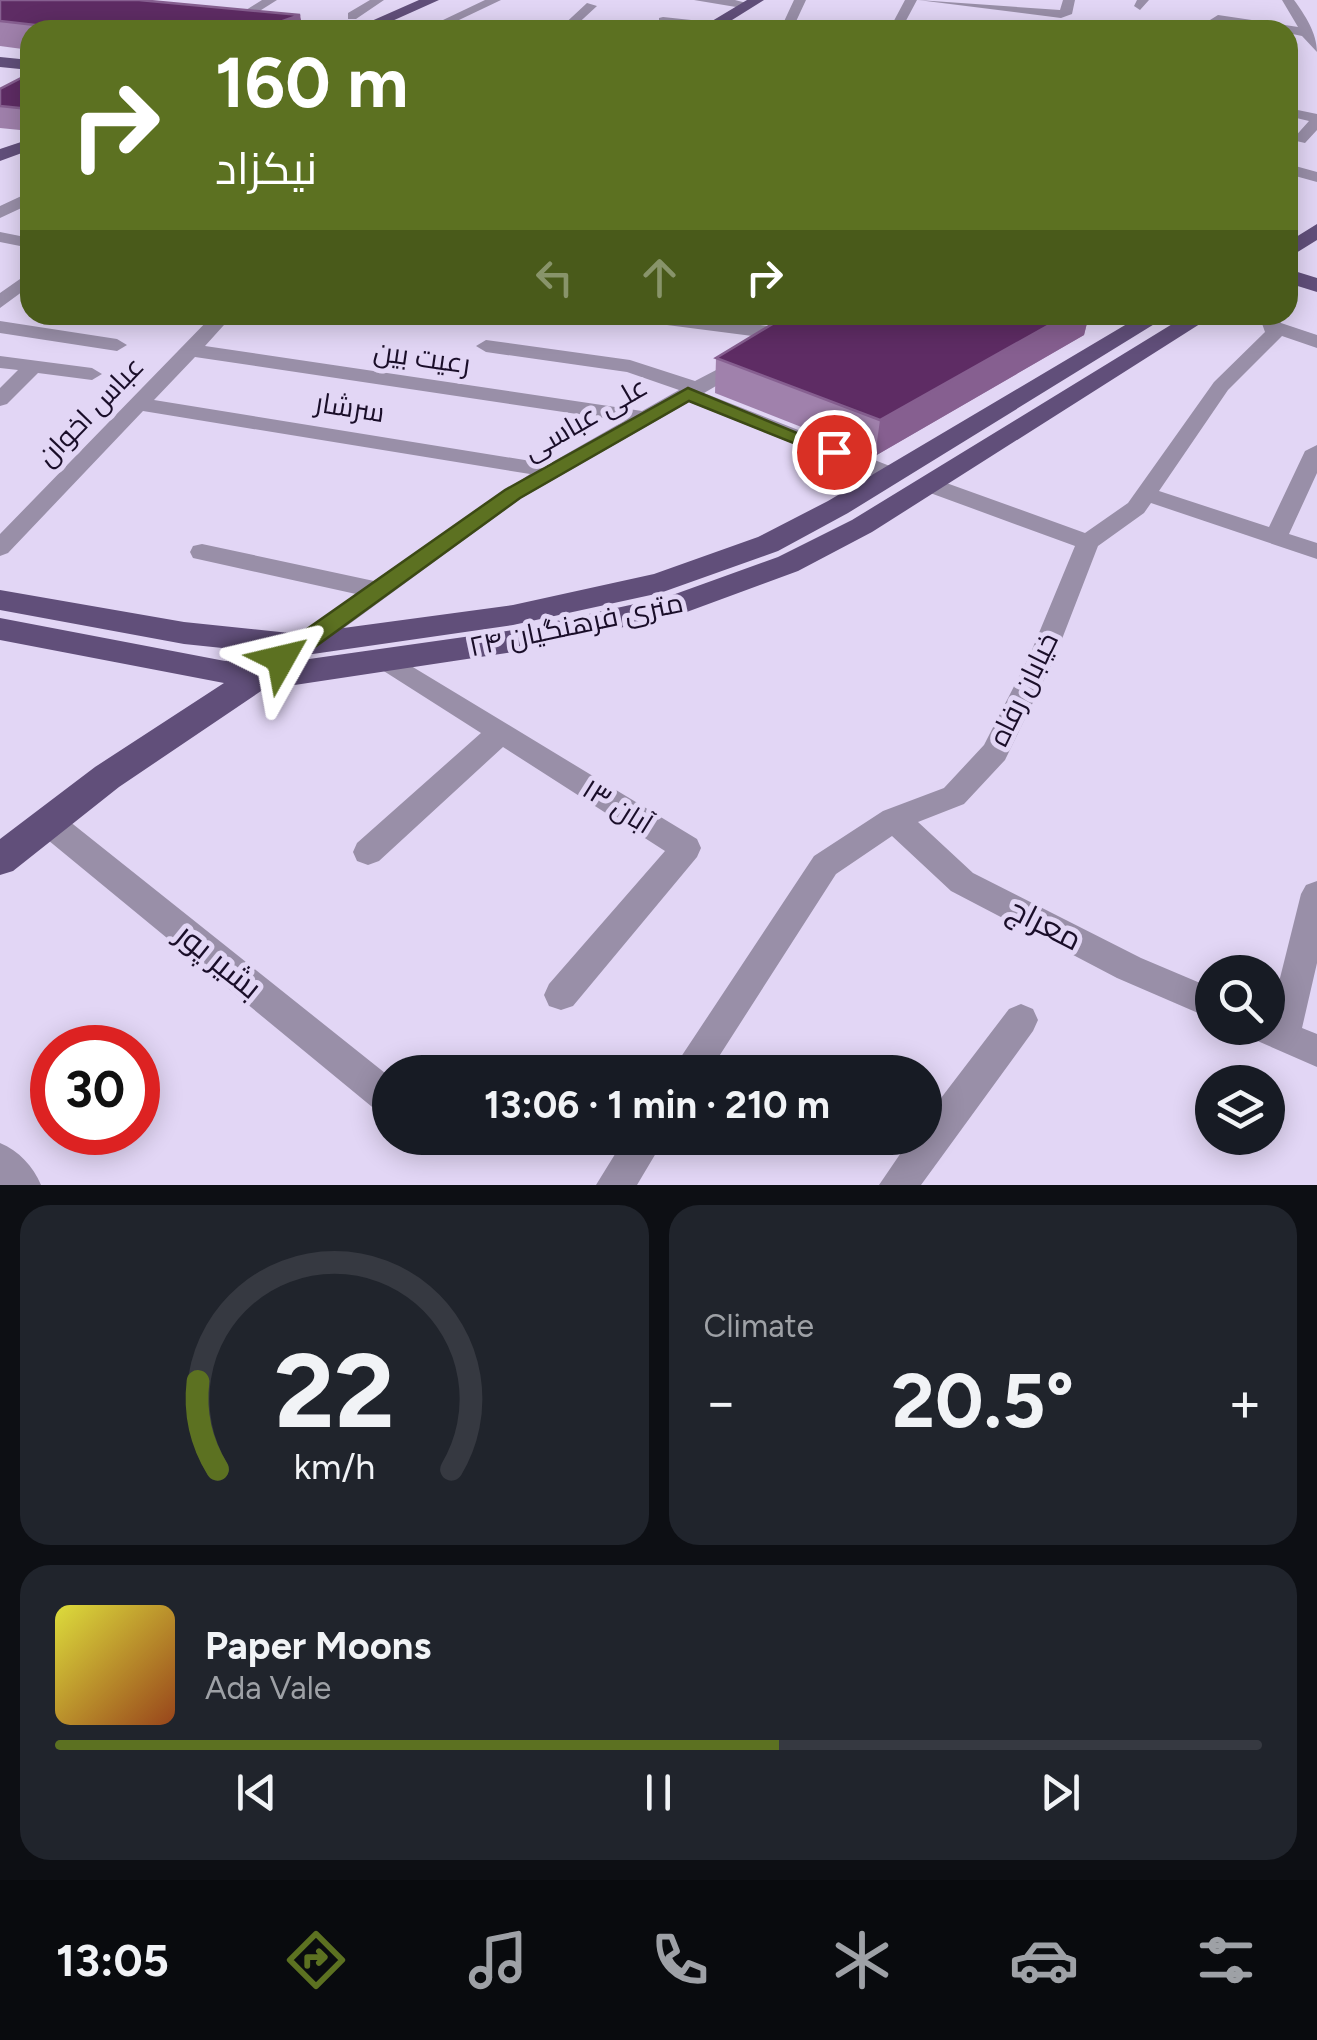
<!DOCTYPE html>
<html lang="en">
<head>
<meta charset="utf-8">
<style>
	body { margin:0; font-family:Figtree,Cairo,sans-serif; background:#20242c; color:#f1f3f6; height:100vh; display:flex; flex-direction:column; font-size:38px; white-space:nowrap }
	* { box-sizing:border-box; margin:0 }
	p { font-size:32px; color:#9ea1a6 }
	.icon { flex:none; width:55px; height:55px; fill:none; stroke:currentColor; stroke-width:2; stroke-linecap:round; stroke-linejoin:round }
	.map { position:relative; height:1185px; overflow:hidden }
	.details { display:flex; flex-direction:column; gap:20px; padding:20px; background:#0d0f14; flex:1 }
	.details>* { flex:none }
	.guide { position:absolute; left:20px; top:20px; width:1278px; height:305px; border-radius:30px; box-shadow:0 5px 25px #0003; background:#5c7121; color:#fff; overflow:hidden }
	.buttons { position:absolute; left:1195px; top:955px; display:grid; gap:20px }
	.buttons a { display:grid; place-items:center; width:90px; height:90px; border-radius:50%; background:#171b24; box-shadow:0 5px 25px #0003; font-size:50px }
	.speed { position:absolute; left:30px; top:1025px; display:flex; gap:20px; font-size:50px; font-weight:700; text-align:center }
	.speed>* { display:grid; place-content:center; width:130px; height:130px; border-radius:50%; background:#171b24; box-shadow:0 5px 25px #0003; line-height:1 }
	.speed .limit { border:15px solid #d22; background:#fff; color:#111 }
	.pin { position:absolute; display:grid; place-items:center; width:85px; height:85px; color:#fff; margin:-42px; border:5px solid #fff; border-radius:50%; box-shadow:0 2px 10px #0007 }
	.me { position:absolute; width:110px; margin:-55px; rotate:53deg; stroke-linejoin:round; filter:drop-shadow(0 0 8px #0008) }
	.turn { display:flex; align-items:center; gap:35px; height:210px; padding:0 30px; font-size:45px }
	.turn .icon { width:130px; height:130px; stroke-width:2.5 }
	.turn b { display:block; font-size:70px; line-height:85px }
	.lanes { display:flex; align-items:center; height:95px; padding:0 30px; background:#0003; justify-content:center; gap:50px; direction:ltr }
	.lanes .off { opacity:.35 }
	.big { font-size:75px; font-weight:700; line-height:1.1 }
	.details .tile { flex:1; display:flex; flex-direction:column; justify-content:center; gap:15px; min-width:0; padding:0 35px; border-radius:30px; background:#20242c }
	.details .dial { align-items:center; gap:0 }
	.dial svg { height:260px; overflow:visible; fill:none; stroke:#363941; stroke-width:7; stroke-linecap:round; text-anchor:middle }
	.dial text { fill:#f1f3f6; stroke:none }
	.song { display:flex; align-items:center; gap:30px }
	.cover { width:120px; height:120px; border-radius:15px; background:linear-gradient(135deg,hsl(60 70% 55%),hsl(20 70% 35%)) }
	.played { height:10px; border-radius:5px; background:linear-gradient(90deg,#5c7121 60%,#363941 60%) }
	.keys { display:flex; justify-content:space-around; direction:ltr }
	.heat { display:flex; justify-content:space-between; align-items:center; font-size:55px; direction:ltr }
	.details .tiles { flex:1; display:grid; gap:20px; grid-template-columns:1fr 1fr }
	.tile:last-child { grid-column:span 2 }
	.trip { position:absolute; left:372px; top:1055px; width:570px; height:100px; border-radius:50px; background:#171b24; box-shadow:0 5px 25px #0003; font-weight:700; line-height:100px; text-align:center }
	.tabs { display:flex; height:160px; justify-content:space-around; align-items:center; background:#090b0e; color:#9ea1a6 }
	.tabs .icon { width:70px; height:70px }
	.tabs .selected { color:#5c7121 }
	.tabs b { font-size:45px; color:#f1f3f6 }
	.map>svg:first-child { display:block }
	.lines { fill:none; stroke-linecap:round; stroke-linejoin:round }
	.minor { fill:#998fa8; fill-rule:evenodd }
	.major { fill:#614f7a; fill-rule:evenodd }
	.wall { fill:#a081ac }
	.shaded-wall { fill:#865f90 }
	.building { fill:#5e2c64; stroke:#865f90; stroke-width:2.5 }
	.route { fill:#5c7121; stroke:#3c4915; stroke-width:2.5 }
	.labels { text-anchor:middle; stroke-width:10; stroke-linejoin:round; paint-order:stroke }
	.street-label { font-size:28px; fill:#1a0e29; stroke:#e2d6f5 }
	.near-street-label { font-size:32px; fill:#1a0e29; stroke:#e2d6f5 }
</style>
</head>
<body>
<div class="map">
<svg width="1317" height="1185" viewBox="0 0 1317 1185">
	<rect width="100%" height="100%" fill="#e2d6f5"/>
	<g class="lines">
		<path class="minor" d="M262,0H277L229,30L217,28Z
			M370,0H384L356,19H348V13Z
			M485,0H501L438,30H422Z
			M694,0H735L754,5L748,9Z
			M794,0H806L792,30H780Z
			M905,0H917L901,30H889Z
			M918,0L1060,10L1063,0H1075L1072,14L1061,18Z
			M1137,0H1149L1140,10L1134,6Z
			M1282,0H1294C1305,15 1317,33 1317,52L1302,36L1288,33V30L1220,23L1209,30H1194L1218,15L1298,27Z
			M587,3L597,6L571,30H558Z
			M663,17L710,22L716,26L710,30L659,24V18Z
			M1288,108L1317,114V130L1305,143L1292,140L1309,121L1288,116Z
			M1288,164L1317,172V182L1288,174Z
			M30,192V204L0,218V206Z
			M0,232L30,238V248L0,242Z
			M30,272V286L0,308V293Z
			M213,315H233L205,346L642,411L679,390L627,372L486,352L476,346L486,340L630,360L695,381L745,355L752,357V365L704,393L900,470L903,475L900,480H884L689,402L520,499L273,680H255L251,673L255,666L356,594L193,558L190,552L193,546L202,544L374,581L530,474L143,411L8,553L0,556V534ZM195,357L624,421L549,464L154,400Z
			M627,315H681L784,328L794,334L784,340L636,321Z
			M1259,315H1277L1281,323L1317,335V348L1282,336L1228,390L1159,491L1269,527L1305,451L1317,445V473L1289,534L1317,543V559L1151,503L1144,513L1098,546L1055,657L1005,760L964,804L918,822L973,873L1141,958L1212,988V1019L1117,978L951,891L892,836L836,874L709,1072H671L814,856L883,811L944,788L984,745L1029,657L1075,546L922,490L919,485L922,480H938L1085,533L1128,503L1214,382L1265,332Z
			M0,321L117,339L127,345L117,351L0,333Z
			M0,356L92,368L102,374L92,380L38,373L7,404L0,406V388L18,370L0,368Z
			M388,652L697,839L701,848L697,857L573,1006L561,1010L549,1006L544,995L549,984L665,851L503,747L379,861L368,865L357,861L353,852L357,843L481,733L379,668L375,661L379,654Z
			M48,810L59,813L390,1077V1116L377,1111L37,831L33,822L37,813Z
			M1317,881V963L1302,1028L1317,1034V1067L1253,1039L1248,1028H1268V1013L1271,1014L1301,894L1306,885Z
			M1021,1004L1033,1009L1038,1020L1033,1031L921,1185H879L911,1138H925V1119L1009,1009Z
			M625,1138H665L637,1185H596Z
			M0,1143C19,1151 33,1166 41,1185H0Z"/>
		<path class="major" d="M419,0H439L372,30H351Z
			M747,0H764L716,30H697Z
			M0,57L30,60V70L0,67Z
			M30,139V150L0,161V149Z
			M1317,224V240L1288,258V242Z
			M1288,269L1317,278V292L1288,283Z
			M1142,315H1169L848,513L778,551L660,593L513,625L299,656L184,644L0,610V590L184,622L299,634L513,605L654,574L758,537L828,501Z
			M1187,315H1214L872,532L798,571L684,613L520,651L288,686L270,685L119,787L13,871L0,875V839L95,767L224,683L0,640V618L225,661L288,662L520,629L667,597L778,557L852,520Z"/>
	</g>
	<path class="wall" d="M0,0L303,30H30V50L0,46Z
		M30,75V131L0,128V89Z
		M784,315H1089L1084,335L875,456L715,393L716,358L779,320Z"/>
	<path class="shaded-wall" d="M300,15L303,30H257Z
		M1061,315H1089L1084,335L875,456L880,420Z"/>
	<path class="building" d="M0,0H139L300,15L257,30H79L0,21Z
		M27,75H30V109L0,106V89Z
		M784,315H1067L880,420L716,358L779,320Z"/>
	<path class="route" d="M688,388L843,452L841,456H826L689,401L520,498L290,665H273L269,659L273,653L505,490Z"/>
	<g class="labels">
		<g class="street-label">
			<text transform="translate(422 357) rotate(8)" y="10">رعیت بین</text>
			<text transform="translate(350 407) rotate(9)" y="10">سرشار</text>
			<text transform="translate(90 411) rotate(-46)" y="10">عباس اخوان</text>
			<text transform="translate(585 418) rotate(-30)" y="10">علی عباسی</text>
			<text transform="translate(576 624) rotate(-12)" y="10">۲۴ متری فرهنگیان</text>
			<text transform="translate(1023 689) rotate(-64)" y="10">خیابان رفاه</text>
			<text transform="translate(618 806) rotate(32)" y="10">۱۳ آبان</text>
		</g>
		<g class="near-street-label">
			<text transform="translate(1045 924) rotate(27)" y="11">معراج</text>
			<text transform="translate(219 961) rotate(39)" y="11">بشیر پور</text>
		</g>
	</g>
</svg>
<div class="buttons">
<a><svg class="icon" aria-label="search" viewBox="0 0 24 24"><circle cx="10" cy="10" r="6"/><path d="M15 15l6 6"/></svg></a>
<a><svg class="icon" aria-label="layers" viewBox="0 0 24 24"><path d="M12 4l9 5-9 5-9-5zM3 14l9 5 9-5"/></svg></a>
</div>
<div class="speed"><div class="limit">30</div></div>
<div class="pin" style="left:834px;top:452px;background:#d93025"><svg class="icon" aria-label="arrive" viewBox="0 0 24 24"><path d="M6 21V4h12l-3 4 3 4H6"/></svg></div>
<svg class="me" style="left:281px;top:659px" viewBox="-20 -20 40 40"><path d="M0-17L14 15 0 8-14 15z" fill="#5c7121" stroke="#fff" stroke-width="4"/></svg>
<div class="trip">13:06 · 1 min · 210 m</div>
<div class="guide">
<div class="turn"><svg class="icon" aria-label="right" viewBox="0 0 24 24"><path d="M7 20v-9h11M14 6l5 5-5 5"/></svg><div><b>160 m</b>نیکزاد</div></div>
<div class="lanes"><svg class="icon off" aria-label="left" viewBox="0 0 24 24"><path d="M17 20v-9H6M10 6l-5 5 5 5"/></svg><svg class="icon off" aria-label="ahead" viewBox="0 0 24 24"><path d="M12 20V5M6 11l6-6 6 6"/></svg><svg class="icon" aria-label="right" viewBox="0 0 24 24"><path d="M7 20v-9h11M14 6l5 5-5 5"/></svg></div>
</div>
</div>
<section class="details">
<div class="tiles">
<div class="tile dial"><svg viewBox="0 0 100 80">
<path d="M14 69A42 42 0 1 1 86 69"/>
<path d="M14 69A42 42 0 0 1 8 42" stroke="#5c7121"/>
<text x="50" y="56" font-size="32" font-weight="700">22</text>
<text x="50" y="72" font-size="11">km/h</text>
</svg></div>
<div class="tile"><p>Climate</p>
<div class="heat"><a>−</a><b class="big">20.5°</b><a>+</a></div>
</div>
<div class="tile">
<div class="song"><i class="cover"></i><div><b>Paper Moons</b><p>Ada Vale</p></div></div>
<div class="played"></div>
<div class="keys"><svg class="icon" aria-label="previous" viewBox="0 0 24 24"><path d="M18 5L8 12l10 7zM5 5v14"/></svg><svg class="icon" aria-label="pause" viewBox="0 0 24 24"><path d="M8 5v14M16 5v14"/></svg><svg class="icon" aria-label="next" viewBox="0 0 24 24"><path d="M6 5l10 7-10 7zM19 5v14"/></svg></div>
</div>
</div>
</section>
<nav class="tabs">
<b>13:05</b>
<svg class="icon selected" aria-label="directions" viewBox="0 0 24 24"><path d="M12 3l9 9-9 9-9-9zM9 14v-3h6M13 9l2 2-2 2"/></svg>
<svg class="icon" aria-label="music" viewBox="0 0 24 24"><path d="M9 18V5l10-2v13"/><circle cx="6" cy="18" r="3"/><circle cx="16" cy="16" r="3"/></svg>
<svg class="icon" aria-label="phone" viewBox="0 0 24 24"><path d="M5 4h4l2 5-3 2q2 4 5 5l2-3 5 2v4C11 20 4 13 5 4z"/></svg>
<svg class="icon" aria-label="climate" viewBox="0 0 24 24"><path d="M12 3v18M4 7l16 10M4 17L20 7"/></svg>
<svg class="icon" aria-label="car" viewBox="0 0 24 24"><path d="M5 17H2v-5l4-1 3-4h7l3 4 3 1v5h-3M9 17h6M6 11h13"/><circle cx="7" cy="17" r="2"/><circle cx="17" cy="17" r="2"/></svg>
<svg class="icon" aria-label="filters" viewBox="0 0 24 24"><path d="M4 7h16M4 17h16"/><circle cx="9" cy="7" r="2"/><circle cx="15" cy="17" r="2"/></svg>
</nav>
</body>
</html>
